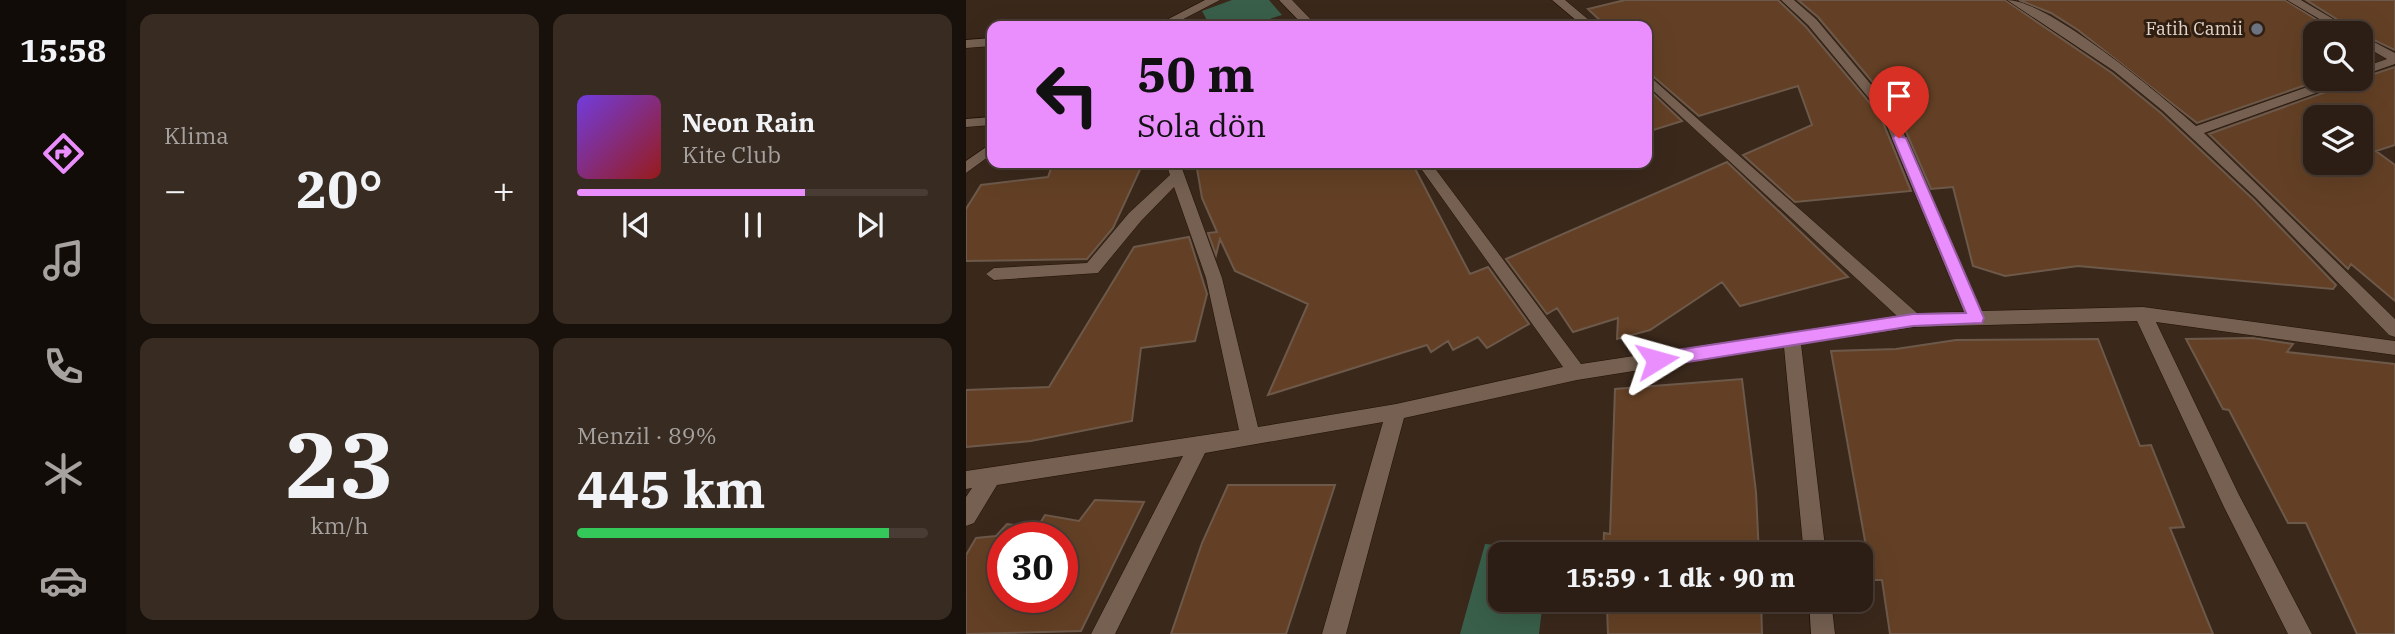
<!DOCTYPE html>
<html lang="tr">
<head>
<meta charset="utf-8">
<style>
	body { margin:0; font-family:"IBM Plex Serif",serif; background:#382b22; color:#f1f3f6; height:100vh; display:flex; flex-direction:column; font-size:26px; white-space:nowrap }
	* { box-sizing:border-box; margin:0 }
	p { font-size:23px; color:#a6a2a0 }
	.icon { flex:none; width:38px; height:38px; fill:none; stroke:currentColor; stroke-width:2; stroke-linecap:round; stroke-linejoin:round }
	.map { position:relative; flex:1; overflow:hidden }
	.drawer { display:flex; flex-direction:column; gap:14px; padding:14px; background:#18100b; width:840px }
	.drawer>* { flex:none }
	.hud { position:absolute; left:21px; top:21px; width:665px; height:147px; border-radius:14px; box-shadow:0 7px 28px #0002,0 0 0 2px #483c34; background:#ea8dfd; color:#111; overflow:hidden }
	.tools { position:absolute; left:1337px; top:21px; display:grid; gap:14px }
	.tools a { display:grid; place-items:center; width:70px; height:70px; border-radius:14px; background:#2c1e14; box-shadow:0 7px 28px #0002,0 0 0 2px #483c34; font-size:35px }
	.speed { position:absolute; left:21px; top:522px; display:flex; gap:14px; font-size:35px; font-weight:700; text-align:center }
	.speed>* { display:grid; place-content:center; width:91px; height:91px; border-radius:50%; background:#2c1e14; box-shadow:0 7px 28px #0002,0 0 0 2px #483c34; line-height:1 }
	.speed .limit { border:10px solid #d22; background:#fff; color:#111 }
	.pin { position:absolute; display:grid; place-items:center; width:60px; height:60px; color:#fff; margin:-72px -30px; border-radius:50% 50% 50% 0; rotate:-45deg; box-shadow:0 0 7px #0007 }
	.pin .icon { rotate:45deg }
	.me { position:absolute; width:77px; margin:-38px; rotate:82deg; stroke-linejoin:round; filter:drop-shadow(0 0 5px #0008) }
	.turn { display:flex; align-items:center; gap:24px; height:147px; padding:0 35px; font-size:32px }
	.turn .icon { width:91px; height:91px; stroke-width:2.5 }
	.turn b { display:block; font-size:49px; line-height:60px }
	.big { font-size:52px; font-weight:800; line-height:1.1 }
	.drawer .card { flex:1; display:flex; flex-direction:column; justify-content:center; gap:10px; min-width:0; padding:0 24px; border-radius:14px; background:#382b22 }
	.drawer .dial { align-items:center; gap:0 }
	.dial b { font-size:91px; line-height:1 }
	.song { display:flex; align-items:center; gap:21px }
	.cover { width:84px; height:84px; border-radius:10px; background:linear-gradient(135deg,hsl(260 70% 55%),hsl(0 70% 35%)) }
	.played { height:7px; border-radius:4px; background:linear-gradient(90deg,#ea8dfd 65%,#483c34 65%) }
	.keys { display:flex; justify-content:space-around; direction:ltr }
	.heat { display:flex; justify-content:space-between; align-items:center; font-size:38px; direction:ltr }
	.charge { height:10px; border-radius:5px; background:linear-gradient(90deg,#34c759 89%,#483c34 0) }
	.drawer .tiles { flex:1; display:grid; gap:14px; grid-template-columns:repeat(2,1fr) }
	.trip { position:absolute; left:522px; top:542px; width:385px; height:70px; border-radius:14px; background:#2c1e14; box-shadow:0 7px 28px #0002,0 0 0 2px #483c34; font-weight:800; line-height:70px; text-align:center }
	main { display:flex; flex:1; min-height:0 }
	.dock { display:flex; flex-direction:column; width:126px; justify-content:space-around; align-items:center; background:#120c08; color:#a6a2a0 }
	.dock .icon { width:49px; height:49px }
	.dock .current { color:#ea8dfd }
	.dock b { font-size:32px; color:#f1f3f6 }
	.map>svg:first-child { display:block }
	.green { fill:#395f4a }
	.building { fill:#634025; stroke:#6d594a; stroke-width:2; fill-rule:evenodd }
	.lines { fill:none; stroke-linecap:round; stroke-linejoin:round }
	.minor-casing { stroke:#211005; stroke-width:1 }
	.minor { fill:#756051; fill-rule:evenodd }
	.route { fill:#ea8dfd; stroke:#985ca4; stroke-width:2 }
	.worship-dot { fill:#6b7280; stroke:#301e11; stroke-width:2.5 }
	.labels { text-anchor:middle; stroke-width:6; stroke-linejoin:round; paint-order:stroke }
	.far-poi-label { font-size:18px; fill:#e2d6cd; stroke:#301e11; text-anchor:end }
</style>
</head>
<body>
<main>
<nav class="dock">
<b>15:58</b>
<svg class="icon current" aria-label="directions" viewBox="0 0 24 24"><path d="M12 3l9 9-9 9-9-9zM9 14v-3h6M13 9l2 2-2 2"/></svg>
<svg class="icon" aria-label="music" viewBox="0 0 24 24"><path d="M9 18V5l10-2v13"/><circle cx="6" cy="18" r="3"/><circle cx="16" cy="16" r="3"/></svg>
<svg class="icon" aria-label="phone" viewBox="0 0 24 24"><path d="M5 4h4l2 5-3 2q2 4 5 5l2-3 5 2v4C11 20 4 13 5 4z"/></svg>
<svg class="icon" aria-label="climate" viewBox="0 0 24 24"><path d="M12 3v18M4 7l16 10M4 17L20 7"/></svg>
<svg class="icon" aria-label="car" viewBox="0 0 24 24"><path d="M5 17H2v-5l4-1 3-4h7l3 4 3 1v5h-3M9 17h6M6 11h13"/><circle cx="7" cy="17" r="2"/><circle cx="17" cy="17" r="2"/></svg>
</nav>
<section class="drawer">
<div class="tiles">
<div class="card"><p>Klima</p>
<div class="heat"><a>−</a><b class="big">20°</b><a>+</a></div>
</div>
<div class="card">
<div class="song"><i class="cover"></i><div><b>Neon Rain</b><p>Kite Club</p></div></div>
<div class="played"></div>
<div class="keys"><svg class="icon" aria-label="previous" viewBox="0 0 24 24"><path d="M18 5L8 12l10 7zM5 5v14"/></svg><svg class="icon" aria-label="pause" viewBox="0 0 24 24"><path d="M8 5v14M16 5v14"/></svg><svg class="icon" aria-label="next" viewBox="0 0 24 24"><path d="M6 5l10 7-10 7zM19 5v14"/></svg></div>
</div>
<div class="card dial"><b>23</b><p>km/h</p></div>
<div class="card"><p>Menzil · 89%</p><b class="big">445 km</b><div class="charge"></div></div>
</div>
</section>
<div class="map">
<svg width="1429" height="634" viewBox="0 0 1429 634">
	<rect width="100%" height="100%" fill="#3a281b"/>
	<path class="green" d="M266,0H303L316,15L281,26H244L236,11Z
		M519,544L583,550V555H534V600H577L573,634H494Z"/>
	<path class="building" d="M659,0H812L840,27L914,115L945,191L829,202L777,155L846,125L832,86L733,116L681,71L685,69L681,65V26H640L622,9Z
		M832,0H1039L1146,73L1195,113L1288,200L1370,285L1367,289L1112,266L1039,276L1007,266L987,187L965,189L931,111L852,17Z
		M1053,0H1319L1372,33H1349V79H1357L1231,123L1112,30L1085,13Z
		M1340,0H1429V50L1393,33Z
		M1429,67V145L1410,151L1429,165V301L1385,264L1382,269L1243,134L1382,84L1384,79L1396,78ZM1349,117H1395V163H1349Z
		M681,88L716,121L681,132Z
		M761,162L882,277L774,306L756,282L684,330L651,339L652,318L607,332L591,308L581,314L540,259Z
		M87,163H177L147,228L121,259L0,261V209L15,185L82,177Z
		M230,163H446L504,274L522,267L563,324L521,348L512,337L487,350L482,341L465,352L461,345L302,395L342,304L269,271L254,239L250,255L242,233L251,232L236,198Z
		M223,237L241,294L229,341L175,348L166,421L65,441L0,447V390L83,387L168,247Z
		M1287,338L1327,344L1321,352L1429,364V634H1391L1340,523H1322L1263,410L1257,409L1220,339Z
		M1132,339L1174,446L1185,445L1218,527L1204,528L1247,634H924L916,580H906L865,351L930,349L990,340Z
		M776,379L790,492L793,555H637L638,533L644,534L649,389Z
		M262,485H369L320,634H205L236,543Z
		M129,500L178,502L115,631L0,634V555L10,538L30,536L41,524L71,528L79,515L113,521ZM37,537H96V597H37Z
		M635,600H795L796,634H642L641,608H634Z"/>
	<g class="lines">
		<g class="minor-casing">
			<path id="minor" d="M239,0H254L204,26H189Z
				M313,0H326L351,26H338Z
				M586,0H599L630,26H617Z
				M815,0H828L850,19L929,113L1015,311L1177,307L1429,341V355L1190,322L1272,493L1346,634H1322L1258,507L1171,321L947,327L835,344L860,555H838L818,347L611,380L438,418L380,634H356L417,422L239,453L149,634H125L217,456L31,485L8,523L0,526V497L6,488L0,489V471L273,430L240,278L208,187L175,221L132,273L28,280L20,274L28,268L121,263L163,213L204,175L200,163H214L256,278L292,427L430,404L597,367L451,163H465L615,364L931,316L681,85V74L951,313L998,312L916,114L842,25Z
				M1041,0C1083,0 1196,96 1230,126L1364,79H1382L1381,82L1238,133L1429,319V337L1423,335L1290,198L1197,111L1148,71Z
				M1321,0H1335L1391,33H1377Z
				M1395,35L1429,53V64L1395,76V68L1421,59L1395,44Z
				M26,38V46L0,48V40Z
				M26,117V125L0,127V119Z
				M26,143V154L0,173V161Z
				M843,600H865L869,634H845Z"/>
		</g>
		<use href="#minor" class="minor"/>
	</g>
	<path class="route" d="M929,135L940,138L1018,318L1016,323L947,326L691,367L686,365L683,360L691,353L947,314L1000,313L927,138Z"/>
	<circle class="worship-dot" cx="1291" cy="29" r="7"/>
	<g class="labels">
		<g class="far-poi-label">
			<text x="1277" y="35">Fatih Camii</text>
		</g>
	</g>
</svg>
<div class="tools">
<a><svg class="icon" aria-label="search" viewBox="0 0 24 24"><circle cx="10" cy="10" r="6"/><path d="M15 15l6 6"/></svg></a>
<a><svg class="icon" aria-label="layers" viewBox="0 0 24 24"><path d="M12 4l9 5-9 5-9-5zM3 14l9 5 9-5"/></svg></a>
</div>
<div class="speed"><div class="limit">30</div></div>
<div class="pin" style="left:933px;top:138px;background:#d93025"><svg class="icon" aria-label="arrive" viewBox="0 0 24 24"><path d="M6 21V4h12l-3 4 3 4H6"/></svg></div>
<svg class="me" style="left:691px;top:360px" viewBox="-20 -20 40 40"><path d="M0-17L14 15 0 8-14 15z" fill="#ea8dfd" stroke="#fff" stroke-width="4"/></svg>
<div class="trip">15:59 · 1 dk · 90 m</div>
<div class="hud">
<div class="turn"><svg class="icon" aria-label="left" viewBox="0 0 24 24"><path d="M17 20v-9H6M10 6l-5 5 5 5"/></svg><div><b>50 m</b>Sola dön</div></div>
</div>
</div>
</main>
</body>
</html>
